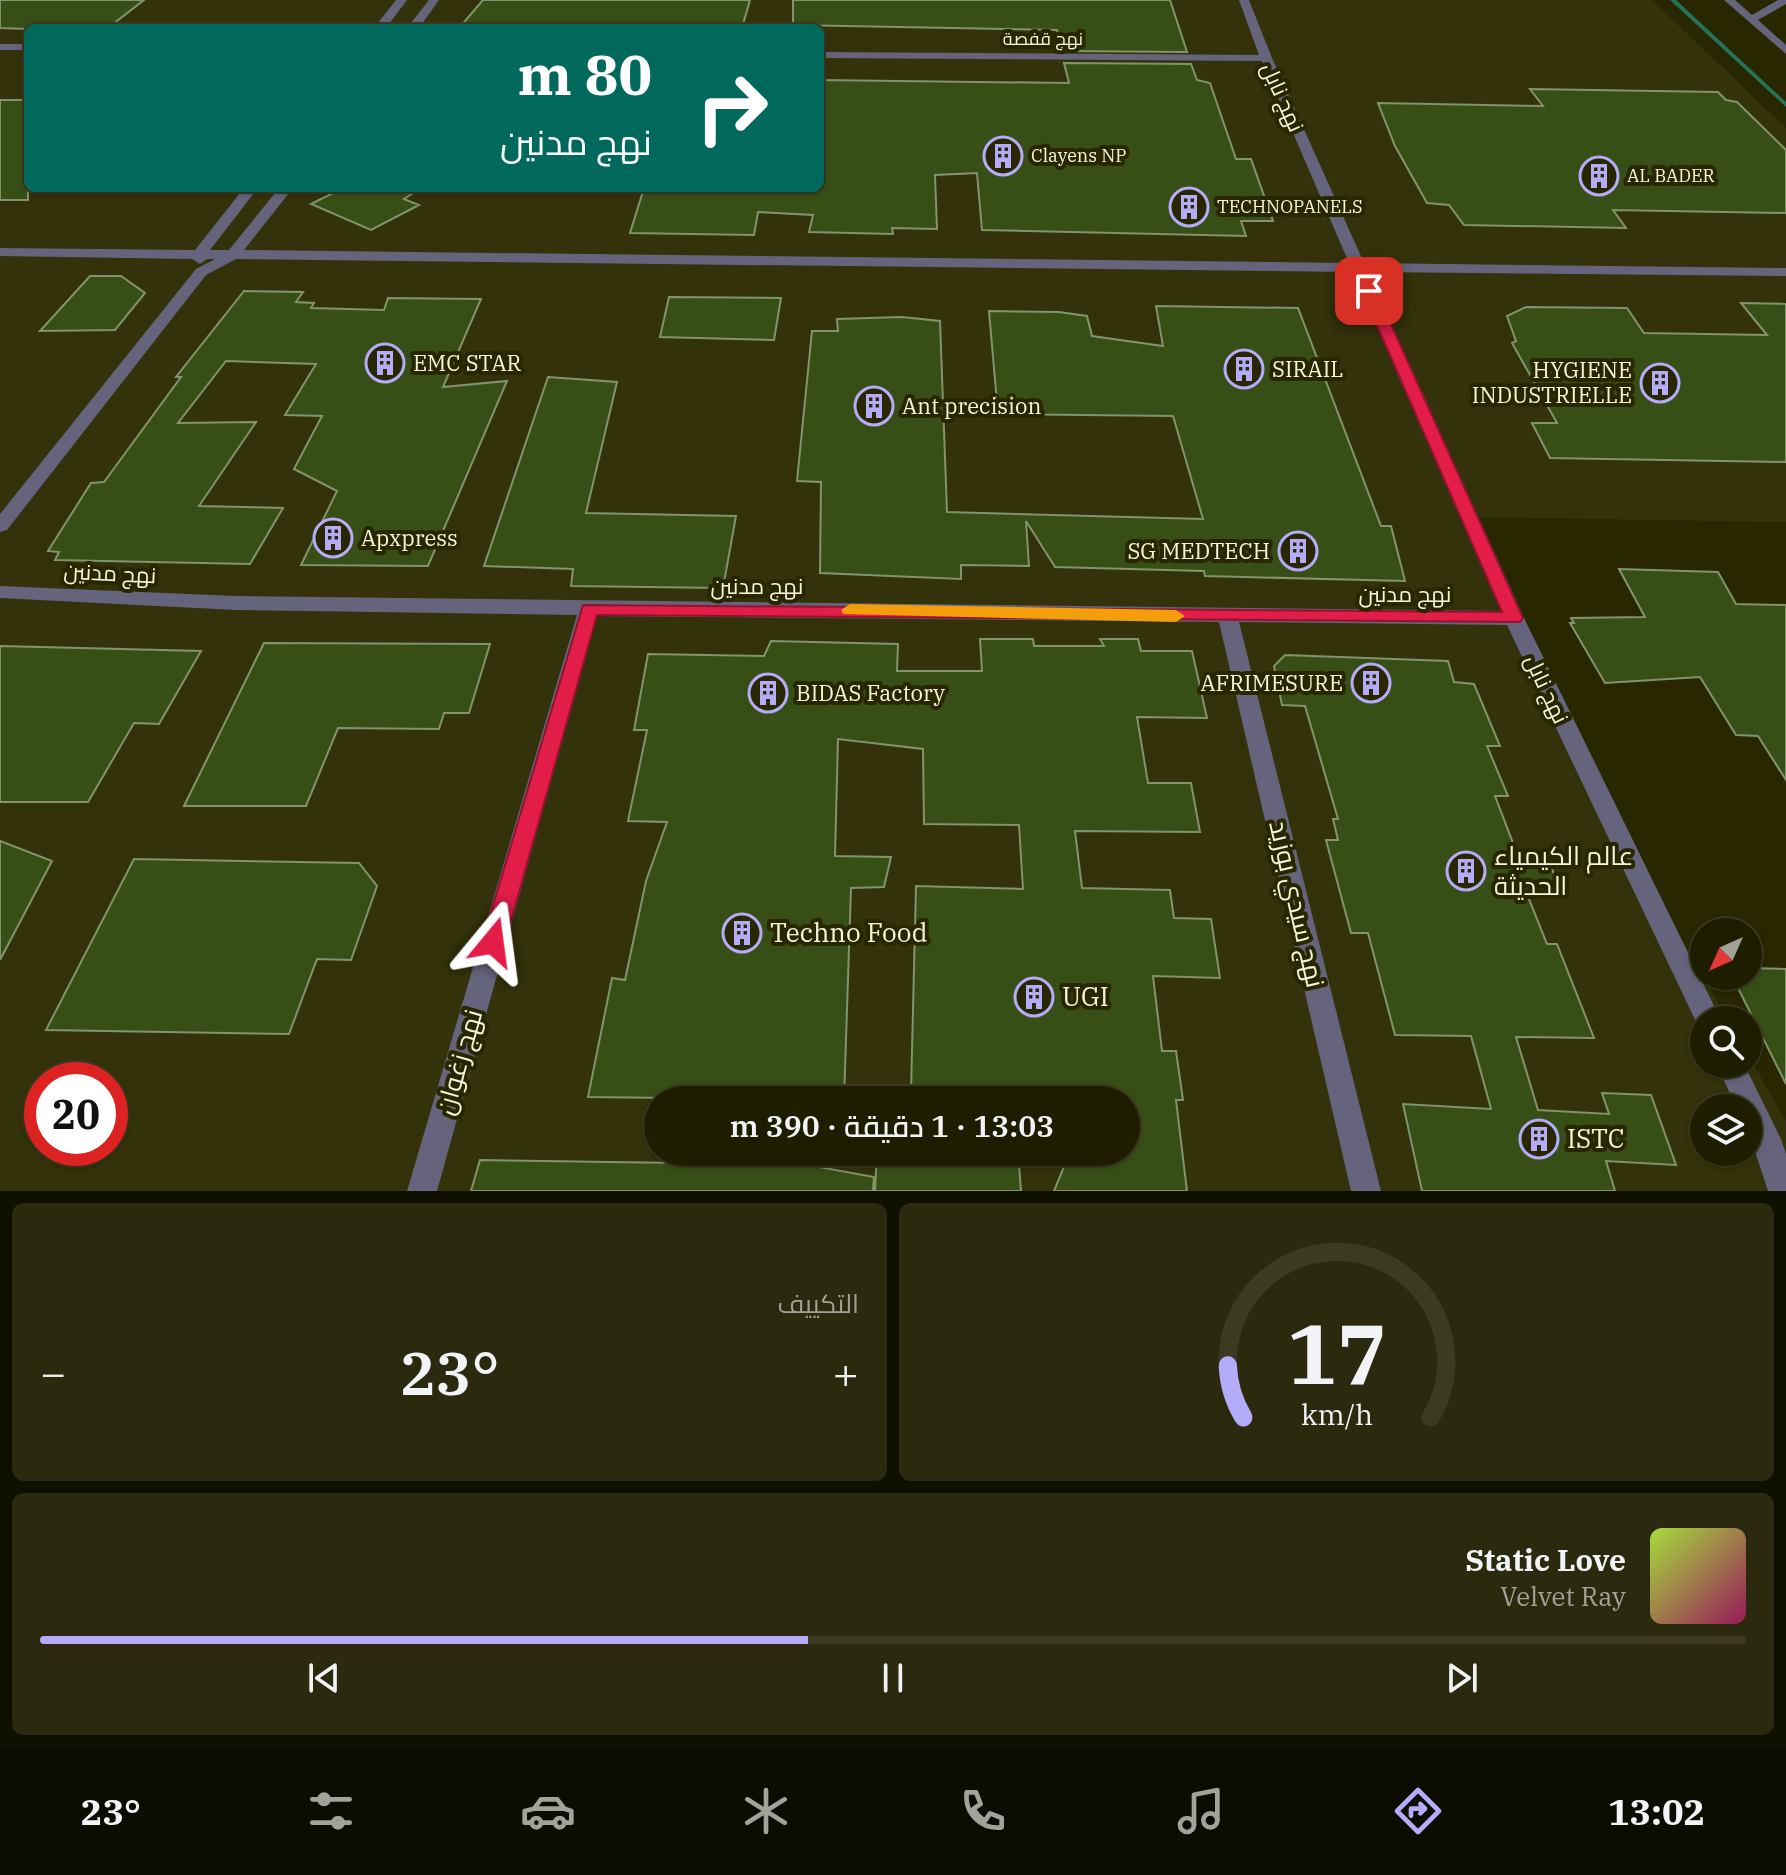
<!DOCTYPE html>
<html lang="ar">
<head>
<meta charset="utf-8">
<style>
	body { margin:0; font-family:"IBM Plex Serif",Cairo,serif; background:#2b2a0f; color:#f1f3f6; direction:rtl; height:100vh; display:flex; flex-direction:column; font-size:30px; white-space:nowrap }
	* { box-sizing:border-box; margin:0 }
	p { font-size:26px; color:#a1a299 }
	.icon { flex:none; width:44px; height:44px; fill:none; stroke:currentColor; stroke-width:2; stroke-linecap:round; stroke-linejoin:round }
	.map { position:relative; height:1191px; overflow:hidden; direction:ltr }
	.panel { display:flex; flex-direction:column; gap:12px; padding:12px; background:#101000; flex:1 }
	.panel>* { flex:none }
	.banner { position:absolute; left:24px; top:24px; width:800px; height:168px; border-radius:12px; box-shadow:0 2px 6px #0004,0 0 0 2px #3c3b22; direction:rtl; background:#00695c; color:#fff; overflow:hidden }
	.needle { width:52px; rotate:225deg }
	.controls { position:absolute; left:1690px; top:918px; display:grid; gap:16px }
	.controls a { display:grid; place-items:center; width:72px; height:72px; border-radius:50%; background:#1e1d00; box-shadow:0 2px 6px #0004,0 0 0 2px #3c3b22; font-size:40px }
	.speed { position:absolute; left:24px; top:1062px; display:flex; gap:16px; font-size:40px; font-weight:700; text-align:center }
	.speed>* { display:grid; place-content:center; width:104px; height:104px; border-radius:50%; background:#1e1d00; box-shadow:0 2px 6px #0004,0 0 0 2px #3c3b22; line-height:1 }
	.speed .limit { border:12px solid #d22; background:#fff; color:#111 }
	.pin { position:absolute; display:grid; place-items:center; width:68px; height:68px; color:#fff; margin:-34px; border-radius:16px; box-shadow:0 4px 12px #0006 }
	.me { position:absolute; width:88px; margin:-44px; rotate:16deg; stroke-linejoin:round; filter:drop-shadow(0 0 6px #0008) }
	.turn { display:flex; align-items:center; gap:28px; height:168px; padding:0 40px; font-size:36px }
	.turn .icon { width:104px; height:104px; stroke-width:2.5 }
	.turn b { display:block; font-size:56px; line-height:68px }
	.big { font-size:60px; font-weight:600; line-height:1.1 }
	.panel .card { flex:1; display:flex; flex-direction:column; justify-content:center; gap:12px; min-width:0; padding:0 28px; border-radius:12px; background:#2b2a0f }
	.panel .dial { align-items:center; gap:0 }
	.dial svg { height:208px; overflow:visible; fill:none; stroke:#3c3b22; stroke-width:7; stroke-linecap:round; text-anchor:middle }
	.dial text { fill:#f1f3f6; stroke:none }
	.song { display:flex; align-items:center; gap:24px }
	.cover { width:96px; height:96px; border-radius:12px; background:linear-gradient(135deg,hsl(80 70% 55%),hsl(330 70% 35%)) }
	.played { height:8px; border-radius:4px; background:linear-gradient(90deg,#b4acf9 45%,#3c3b22 45%) }
	.keys { display:flex; justify-content:space-around; direction:ltr }
	.heat { display:flex; justify-content:space-between; align-items:center; font-size:44px; direction:ltr }
	.panel .tiles { flex:1; display:grid; gap:12px; grid-template-columns:1fr 1fr }
	.card:last-child { grid-column:span 2 }
	.trip { position:absolute; left:644px; top:1086px; width:496px; height:80px; border-radius:40px; background:#1e1d00; box-shadow:0 2px 6px #0004,0 0 0 2px #3c3b22; font-weight:600; line-height:80px; text-align:center; direction:rtl }
	.dock { display:flex; height:128px; justify-content:space-around; align-items:center; background:#0c0c00; color:#a1a299 }
	.dock .icon { width:56px; height:56px }
	.dock .current { color:#b4acf9 }
	.dock b { font-size:36px; color:#f1f3f6 }
	.map>svg:first-child { display:block }
	.built { fill:#33320a; fill-rule:evenodd }
	.lines { fill:none; stroke-linecap:round; stroke-linejoin:round }
	.stream { fill:#267159; fill-rule:evenodd }
	.building { fill:#384e17; stroke:#81946c; stroke-width:2 }
	.minor { fill:#65647c; fill-rule:evenodd }
	.route { fill:#e11d48; stroke:#92132f; stroke-width:2 }
	.slow { fill:#f59e0b }
	.labels { text-anchor:middle; stroke-width:8; stroke-linejoin:round; paint-order:stroke }
	.far-street-label { font-size:18px; fill:#f4f5de; stroke:#282700 }
	.far-poi-label { font-size:18px; fill:#f4f5de; stroke:#282700; text-anchor:start }
	.street-label { font-size:22px; fill:#f4f5de; stroke:#282700 }
	.poi-label { font-size:22px; fill:#f4f5de; stroke:#282700; text-anchor:start }
	.near-poi-label { font-size:26px; fill:#f4f5de; stroke:#282700; text-anchor:start }
	.near-street-label { font-size:26px; fill:#f4f5de; stroke:#282700 }
</style>
</head>
<body>
<div class="map">
<svg width="1786" height="1191" viewBox="0 0 1786 1191">
	<rect width="100%" height="100%" fill="#282700"/>
	<path class="built" d="M0,0H1652L1786,128V522L1463,517L1532,677L1728,1020H1704V1064H1748V1055L1786,1121V1191H0ZM28,28H820V188H28ZM42,1080H110V1148H42ZM658,1100H1126V1152H658ZM1704,1108H1748V1152H1704Z"/>
	<g class="lines">
		<path class="stream" d="M1670,0H1676L1786,102V107Z"/>
	</g>
	<path class="building" d="M0,0H144L108,28L28,29L0,28Z
		M483,0H750L742,28H459Z
		M793,0H1170L1187,52L1062,51L1057,30L793,25Z
		M1064,63L1191,64L1197,80L1210,83L1236,159H1251L1273,221H1241L1246,236L982,230L977,173L935,175L937,229L892,228L893,234L809,232L813,215L758,212L754,235L630,233L644,188H820V80L1069,83Z
		M1530,89L1718,92L1726,100L1737,102L1786,150V213L1613,210L1626,228L1464,225L1449,205L1427,203L1395,146L1378,103L1543,106Z
		M0,100H28V200H0Z
		M343,188H421L404,199L419,205L371,230L311,204Z
		M90,276H121L145,293L115,330L40,331Z
		M244,291L303,292L296,302L314,303L311,308L384,310L388,298L481,299L443,387L507,381L428,566L301,565L337,491L294,469L322,416L285,415L316,364L226,361L178,423L256,422L199,506L283,508L250,564L55,560L59,552L48,551L91,483L104,482L181,377H176Z
		M669,297L781,298L774,340L660,337Z
		M1741,303L1786,304V462L1550,458L1532,423H1557L1512,343L1516,341L1507,316L1526,307L1627,308L1644,333L1767,335Z
		M1156,306L1298,308L1381,526H1391L1405,581L1205,576L1204,571L1055,567L1026,521L1029,566L961,565V579L820,573L821,482L797,481L812,331H838L837,319L902,317L940,321L947,512L1203,519L1173,416L998,414L989,311L1059,312L1087,316L1092,336L1163,346Z
		M548,377L617,382L586,513L736,516L723,588L571,586L573,569L484,566Z
		M1619,569L1718,572L1736,604L1786,605V780L1758,736L1736,735L1700,677L1605,683L1570,623H1574L1571,618L1645,617Z
		M980,639H1033L1034,646H1104L1100,639H1138L1141,651H1192L1207,718L1137,717L1148,783H1191L1200,832L1075,831L1082,888L1170,890L1174,918L1211,919L1220,978L1153,976L1162,1051H1176L1183,1100H1176L1187,1191H1054L1070,1152H1126V1098L911,1092L916,886L1023,889L1019,825L924,824L923,749L838,739L835,856L891,857L884,887L851,888L844,1100L588,1097L612,978L625,980L646,881L667,822L628,821L647,730H634L648,654L764,656L771,641L898,644L897,671H982Z
		M264,643L490,644L469,713H444L439,729L338,728L306,806H184Z
		M0,646L201,651L159,724L134,723L88,802H0Z
		M1285,655L1448,661L1454,682L1474,684L1500,746H1487L1508,796H1495L1518,856L1547,857L1558,884H1523L1547,944H1557L1594,1038L1516,1037L1538,1110L1609,1114L1602,1093L1651,1095L1676,1165L1606,1161L1615,1191H1422L1403,1104L1491,1109L1471,1036L1395,1035L1368,933H1351L1326,840H1338L1333,819H1338L1305,706L1282,705L1274,666Z
		M0,841L52,861L0,960Z
		M134,859L359,863L377,886L351,960L317,959L289,1034L46,1030Z
		M1748,968L1786,969V1084L1732,976H1748Z
		M877,1152H1018L1021,1191H875Z
		M480,1160L808,1165L874,1177L873,1191H471Z"/>
	<g class="lines">
		<path class="minor" d="M396,0H407L386,28H374Z
			M429,0H439L419,28H407Z
			M1239,0H1249L1272,58L1364,263L1786,268V276L1368,272L1524,618L1721,1020H1704V1030L1699,1028L1507,625L1239,622L1381,1191H1351L1219,622L597,616L437,1191H407L577,615L236,610L0,598V586L236,596L1501,611L1353,272L236,259L206,275L7,530L0,532V514L196,269L215,259H207L200,264L192,259L0,256V248L195,250L244,188H258L210,250H229L279,188H293L244,250L1349,263L1262,61L820,58V52L1259,55Z
			M1724,0H1735L1752,15L1778,0H1786V4L1758,20L1786,45V54Z
			M0,44H28V50H0Z
			M1716,1064H1744L1781,1139L1786,1154V1191H1768L1748,1130V1108H1737Z"/>
	</g>
	<path class="route" d="M1369,287L1376,291L1523,618L1520,622L597,615L505,942L501,949L493,952L485,949L482,942L583,605L1502,612L1362,291Z"/>
	<path class="slow" d="M850,604L1176,610L1185,616L1176,622L843,614L841,610Z"/>
	<defs>
		<g id="building-ring" transform="scale(2)"><circle r="9.5" fill="#282700" stroke="#b4acf9" stroke-width="1.5"/><path d="M-4-6H4V6H1V3H-1V6H-4ZM-2.5-4.3h1.7v1.8h-1.7ZM.8-4.3h1.7v1.8H.8ZM-2.5-1h1.7V.8h-1.7ZM.8-1h1.7V.8H.8Z" fill="#b4acf9"/></g>
	</defs>
	<g fill-rule="evenodd">
		<use href="#building-ring" x="1003" y="156"/>
		<use href="#building-ring" x="1599" y="176"/>
		<use href="#building-ring" x="1189" y="207"/>
		<use href="#building-ring" x="385" y="363"/>
		<use href="#building-ring" x="1244" y="369"/>
		<use href="#building-ring" x="1660" y="383"/>
		<use href="#building-ring" x="874" y="406"/>
		<use href="#building-ring" x="333" y="538"/>
		<use href="#building-ring" x="1298" y="551"/>
		<use href="#building-ring" x="1371" y="683"/>
		<use href="#building-ring" x="768" y="693"/>
		<use href="#building-ring" x="1466" y="871"/>
		<use href="#building-ring" x="742" y="933"/>
		<use href="#building-ring" x="1034" y="997"/>
		<use href="#building-ring" x="1539" y="1139"/>
	</g>
	<g class="labels">
		<g class="far-street-label">
			<text x="1043" y="45">نهج قفصة</text>
		</g>
		<g class="far-poi-label">
			<text x="1031" y="162">Clayens NP</text>
			<text x="1627" y="182">AL BADER</text>
			<text x="1217" y="213">TECHNOPANELS</text>
		</g>
		<g class="street-label">
			<text transform="translate(1283 97) rotate(66)" y="8">نهج نابل</text>
			<text transform="translate(110 573) rotate(3)" y="8">نهج مدنين</text>
			<text x="757" y="594">نهج مدنين</text>
			<text x="1405" y="602">نهج مدنين</text>
			<text transform="translate(1547 689) rotate(65)" y="8">نهج نابل</text>
		</g>
		<g class="poi-label">
			<text x="413" y="371">EMC STAR</text>
			<text x="1272" y="377">SIRAIL</text>
			<text x="1632" y="378" text-anchor="end">HYGIENE<tspan x="1632" dy="25">INDUSTRIELLE</tspan></text>
			<text x="902" y="414">Ant precision</text>
			<text x="361" y="546">Apxpress</text>
			<text x="1270" y="559" text-anchor="end">SG MEDTECH</text>
			<text x="1343" y="691" text-anchor="end">AFRIMESURE</text>
			<text x="796" y="701">BIDAS Factory</text>
		</g>
		<g class="near-poi-label">
			<text x="1494" y="865">عالم الكيمياء<tspan x="1494" dy="30">الحديثة</tspan></text>
			<text x="770" y="942">Techno Food</text>
			<text x="1062" y="1006">UGI</text>
			<text x="1567" y="1148">ISTC</text>
		</g>
		<g class="near-street-label">
			<text transform="translate(1297 904) rotate(77)" y="9">نهج سيدي بوزيد</text>
			<text transform="translate(459 1062) rotate(-74)" y="9">نهج زغوان</text>
		</g>
	</g>
</svg>
<div class="controls">
<a><svg class="needle" viewBox="-14 -14 28 28"><path d="M0-13l5 13h-10z" fill="#e53935"/><path d="M0 13l5-13h-10z" fill="#a1a299"/></svg></a>
<a><svg class="icon" aria-label="search" viewBox="0 0 24 24"><circle cx="10" cy="10" r="6"/><path d="M15 15l6 6"/></svg></a>
<a><svg class="icon" aria-label="layers" viewBox="0 0 24 24"><path d="M12 4l9 5-9 5-9-5zM3 14l9 5 9-5"/></svg></a>
</div>
<div class="speed"><div class="limit">20</div></div>
<div class="pin" style="left:1369px;top:291px;background:#d93025"><svg class="icon" aria-label="arrive" viewBox="0 0 24 24"><path d="M6 21V4h12l-3 4 3 4H6"/></svg></div>
<svg class="me" style="left:493px;top:942px" viewBox="-20 -20 40 40"><path d="M0-17L14 15 0 8-14 15z" fill="#e11d48" stroke="#fff" stroke-width="4"/></svg>
<div class="trip">13:03 · 1 دقيقة · 390 m</div>
<div class="banner">
<div class="turn"><svg class="icon" aria-label="right" viewBox="0 0 24 24"><path d="M7 20v-9h11M14 6l5 5-5 5"/></svg><div><b>80 m</b>نهج مدنين</div></div>
</div>
</div>
<section class="panel">
<div class="tiles">
<div class="card dial"><svg viewBox="0 0 100 80">
<path d="M14 69A42 42 0 1 1 86 69"/>
<path d="M14 69A42 42 0 0 1 8 49" stroke="#b4acf9"/>
<text x="50" y="56" font-size="32" font-weight="700">17</text>
<text x="50" y="72" font-size="11">km/h</text>
</svg></div>
<div class="card"><p>التكييف</p>
<div class="heat"><a>−</a><b class="big">23°</b><a>+</a></div>
</div>
<div class="card">
<div class="song"><i class="cover"></i><div><b>Static Love</b><p>Velvet Ray</p></div></div>
<div class="played"></div>
<div class="keys"><svg class="icon" aria-label="previous" viewBox="0 0 24 24"><path d="M18 5L8 12l10 7zM5 5v14"/></svg><svg class="icon" aria-label="pause" viewBox="0 0 24 24"><path d="M8 5v14M16 5v14"/></svg><svg class="icon" aria-label="next" viewBox="0 0 24 24"><path d="M6 5l10 7-10 7zM19 5v14"/></svg></div>
</div>
</div>
</section>
<nav class="dock">
<b>13:02</b>
<svg class="icon current" aria-label="directions" viewBox="0 0 24 24"><path d="M12 3l9 9-9 9-9-9zM9 14v-3h6M13 9l2 2-2 2"/></svg>
<svg class="icon" aria-label="music" viewBox="0 0 24 24"><path d="M9 18V5l10-2v13"/><circle cx="6" cy="18" r="3"/><circle cx="16" cy="16" r="3"/></svg>
<svg class="icon" aria-label="phone" viewBox="0 0 24 24"><path d="M5 4h4l2 5-3 2q2 4 5 5l2-3 5 2v4C11 20 4 13 5 4z"/></svg>
<svg class="icon" aria-label="climate" viewBox="0 0 24 24"><path d="M12 3v18M4 7l16 10M4 17L20 7"/></svg>
<svg class="icon" aria-label="car" viewBox="0 0 24 24"><path d="M5 17H2v-5l4-1 3-4h7l3 4 3 1v5h-3M9 17h6M6 11h13"/><circle cx="7" cy="17" r="2"/><circle cx="17" cy="17" r="2"/></svg>
<svg class="icon" aria-label="filters" viewBox="0 0 24 24"><path d="M4 7h16M4 17h16"/><circle cx="9" cy="7" r="2"/><circle cx="15" cy="17" r="2"/></svg>
<b>23°</b>
</nav>
</body>
</html>
